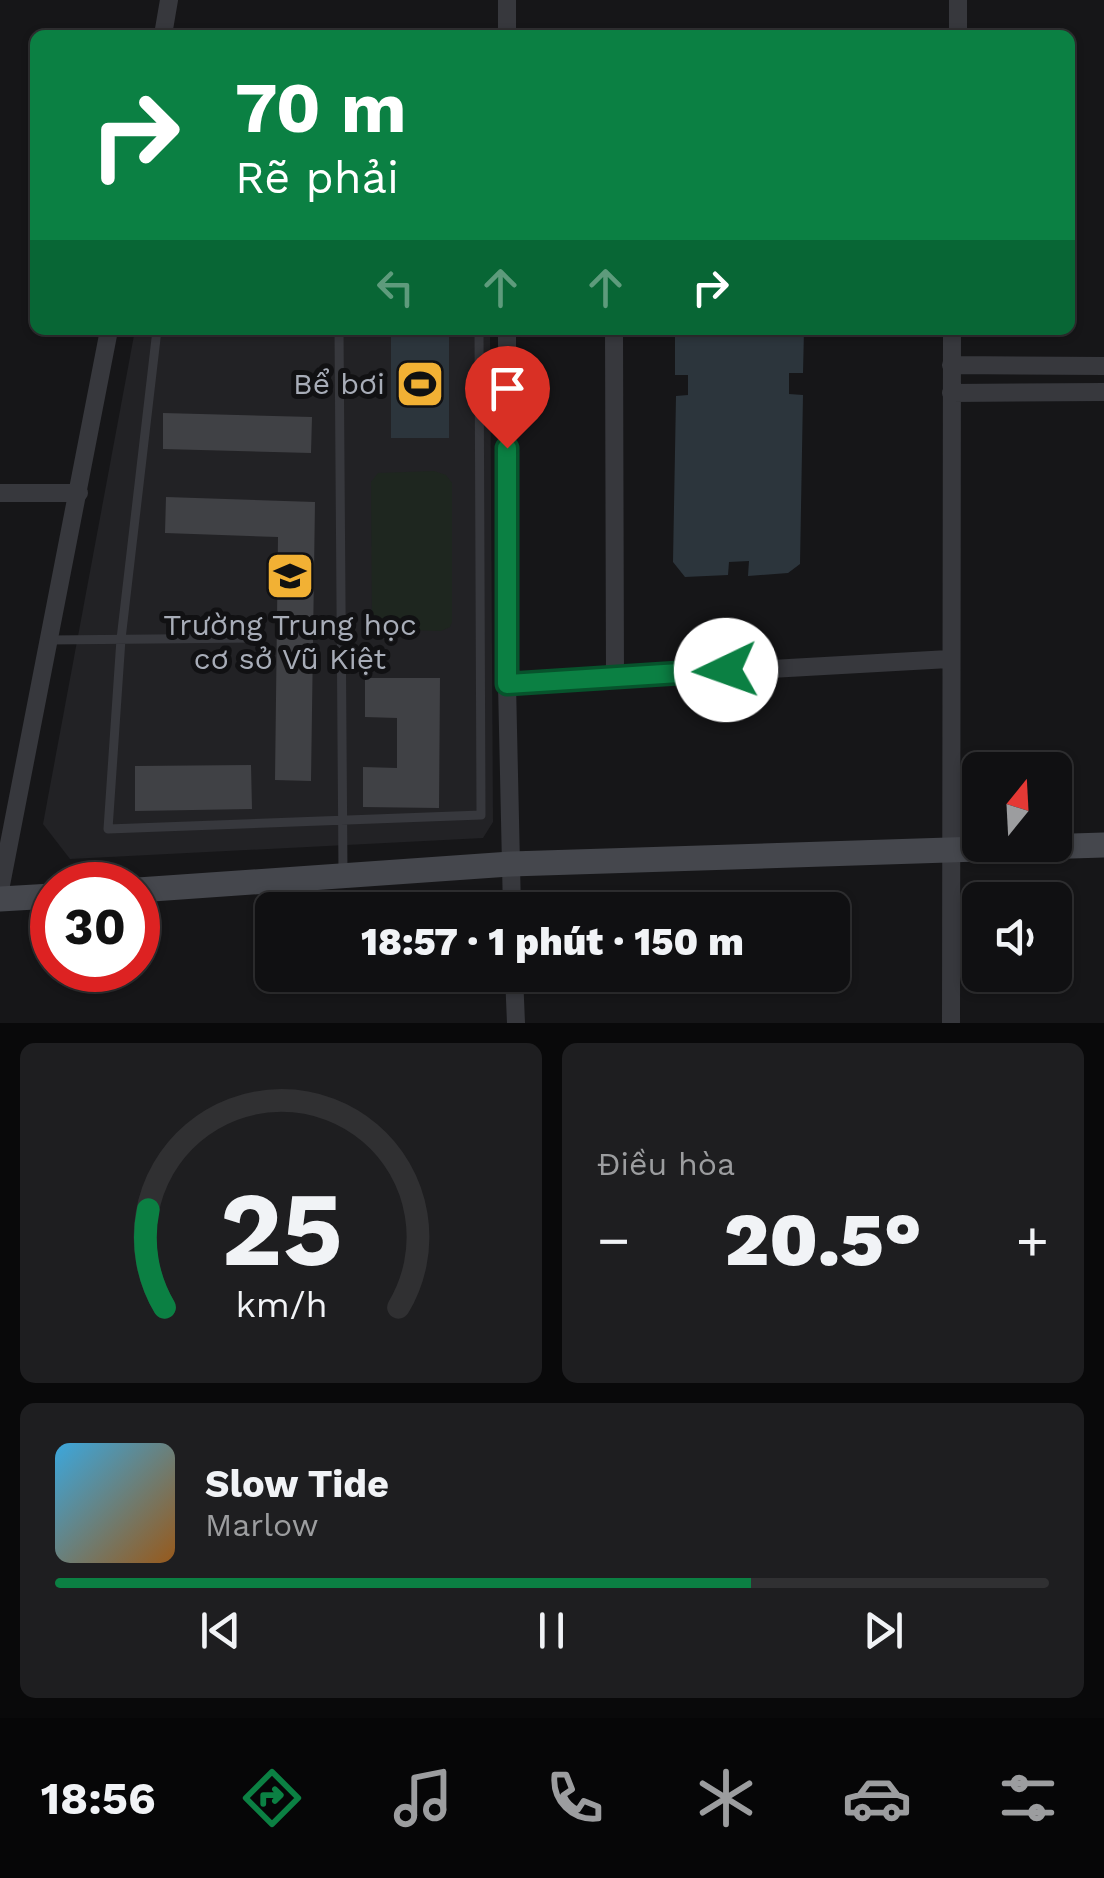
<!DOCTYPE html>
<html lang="vi">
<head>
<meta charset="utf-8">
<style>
	body { margin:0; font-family:"Work Sans",sans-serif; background:#1e1e20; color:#f1f3f6; height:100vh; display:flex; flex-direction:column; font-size:38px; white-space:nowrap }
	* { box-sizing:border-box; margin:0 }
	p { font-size:32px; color:#9c9d9f }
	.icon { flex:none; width:55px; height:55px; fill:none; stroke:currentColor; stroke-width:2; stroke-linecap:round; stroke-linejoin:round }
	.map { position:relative; height:1023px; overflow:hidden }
	.drawer { display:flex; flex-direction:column; gap:20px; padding:20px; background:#09090a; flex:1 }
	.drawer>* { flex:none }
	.hud { position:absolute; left:30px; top:30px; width:1045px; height:305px; border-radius:15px; box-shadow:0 2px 8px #0004,0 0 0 2px #303032; background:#0b8043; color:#fff; overflow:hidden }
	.needle { width:65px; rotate:18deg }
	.fabs { position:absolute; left:962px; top:752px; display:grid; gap:20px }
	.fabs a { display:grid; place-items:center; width:110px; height:110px; border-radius:15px; background:#101012; box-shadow:0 2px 8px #0004,0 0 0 2px #303032; font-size:50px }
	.speed { position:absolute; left:30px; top:862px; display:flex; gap:20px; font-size:50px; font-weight:700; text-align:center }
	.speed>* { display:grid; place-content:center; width:130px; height:130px; border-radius:50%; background:#101012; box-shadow:0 2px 8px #0004,0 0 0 2px #303032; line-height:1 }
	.speed .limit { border:15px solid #d22; background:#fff; color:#111 }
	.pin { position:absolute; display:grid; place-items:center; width:85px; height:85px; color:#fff; margin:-102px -42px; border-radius:50% 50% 50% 0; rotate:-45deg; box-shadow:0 0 10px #0007 }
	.pin .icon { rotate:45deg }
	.me { position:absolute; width:110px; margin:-55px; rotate:267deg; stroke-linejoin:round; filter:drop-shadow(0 0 8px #0008) }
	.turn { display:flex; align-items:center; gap:35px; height:210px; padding:0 40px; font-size:45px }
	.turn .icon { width:130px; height:130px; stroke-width:2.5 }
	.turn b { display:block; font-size:70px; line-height:85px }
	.lanes { display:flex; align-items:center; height:95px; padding:0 40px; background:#0003; justify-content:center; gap:50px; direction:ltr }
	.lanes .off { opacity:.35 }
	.big { font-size:75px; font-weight:800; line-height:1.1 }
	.drawer .tile { flex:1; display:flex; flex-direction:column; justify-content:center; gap:15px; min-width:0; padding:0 35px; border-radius:15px; background:#1e1e20 }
	.drawer .dial { align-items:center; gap:0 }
	.dial svg { height:260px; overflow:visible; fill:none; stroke:#303032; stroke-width:7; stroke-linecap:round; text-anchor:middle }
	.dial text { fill:#f1f3f6; stroke:none }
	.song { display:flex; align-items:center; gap:30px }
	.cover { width:120px; height:120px; border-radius:15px; background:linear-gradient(135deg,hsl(200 70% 55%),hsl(30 70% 35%)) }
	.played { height:10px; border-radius:5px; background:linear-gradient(90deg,#0b8043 70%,#303032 70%) }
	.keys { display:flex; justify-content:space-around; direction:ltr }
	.heat { display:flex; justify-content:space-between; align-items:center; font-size:55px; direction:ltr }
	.drawer .tiles { flex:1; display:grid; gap:20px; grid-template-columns:1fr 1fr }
	.tile:last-child { grid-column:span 2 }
	.trip { position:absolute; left:255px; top:892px; width:595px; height:100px; border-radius:15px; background:#101012; box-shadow:0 2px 8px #0004,0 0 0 2px #303032; font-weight:800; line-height:100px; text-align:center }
	.menu { display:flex; height:160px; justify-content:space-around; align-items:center; background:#060607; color:#9c9d9f }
	.menu .icon { width:70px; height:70px }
	.menu .selected { color:#0b8043 }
	.menu b { font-size:45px; color:#f1f3f6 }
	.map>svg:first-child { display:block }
	.built { fill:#222225 }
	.green { fill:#1e261f }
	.water { fill:#2c353c }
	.building { fill:#404145 }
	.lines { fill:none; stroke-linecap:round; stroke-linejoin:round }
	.lane { stroke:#37383d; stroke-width:9 }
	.street { stroke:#37383d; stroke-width:18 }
	.secondary { stroke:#45474d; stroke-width:25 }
	.route-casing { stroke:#07532c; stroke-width:25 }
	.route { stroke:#0b8043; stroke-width:18 }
	.labels { text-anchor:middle; stroke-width:10; stroke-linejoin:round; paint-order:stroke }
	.poi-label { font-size:30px; fill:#a8adb8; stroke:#111113; text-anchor:end }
</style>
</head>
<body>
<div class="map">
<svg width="1104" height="1023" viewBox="0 0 1104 1023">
	<rect width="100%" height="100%" fill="#161618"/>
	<path class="built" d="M135,330H490L493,822L483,838L70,859L43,824Z"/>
	<path class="green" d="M434,471L446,475L452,483V622L450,627L441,631L378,629L372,620L371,482L378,473Z"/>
	<path class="water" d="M391,330H449V438H391Z
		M675,330H804L803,373H789V394L803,395L800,564L788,573L748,576L749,561L729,562L728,575L685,577L673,562L676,396L688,395V375H675Z"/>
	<path class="building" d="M163,413L312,417L311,453L163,449Z
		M166,497L315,502L311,781L275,780L278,537L165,533Z
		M365,678H440L439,808L363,807V767L397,768V718L365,717Z
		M251,765L252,809L135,811V766Z"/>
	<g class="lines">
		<path class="lane" d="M157,330L121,639L108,829L481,815L479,330
			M339,330L343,873
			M50,640L256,638"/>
		<path class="street" d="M163,35L169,0
			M507,35V0
			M958,35V0
			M507,330V684L512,910
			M614,330L615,676
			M951,365L1104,366
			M951,393L1104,392
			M0,493H79
			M507,684L949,659
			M0,890L109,330
			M514,975L516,1023
			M951,1023L952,330"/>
		<path class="secondary" d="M138,890L511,864L1104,845
			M0,899L52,896"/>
	</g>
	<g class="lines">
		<g class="route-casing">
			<path id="route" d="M507,448V684L726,670"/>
		</g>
		<use href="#route" class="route"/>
	</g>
	<defs>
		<g id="stadium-square" transform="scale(2.5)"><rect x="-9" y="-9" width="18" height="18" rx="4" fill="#f2b134" stroke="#111113"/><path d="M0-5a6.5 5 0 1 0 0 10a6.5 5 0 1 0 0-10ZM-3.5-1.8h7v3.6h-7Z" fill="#111"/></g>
		<g id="school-square" transform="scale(2.5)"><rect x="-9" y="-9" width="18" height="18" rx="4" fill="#f2b134" stroke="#111113"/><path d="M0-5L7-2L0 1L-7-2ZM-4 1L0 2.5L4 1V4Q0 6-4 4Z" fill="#111"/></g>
	</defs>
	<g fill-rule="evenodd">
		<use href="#stadium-square" x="420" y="384"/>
		<use href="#school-square" x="290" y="576"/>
	</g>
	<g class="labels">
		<g class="poi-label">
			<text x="385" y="394">Bể bơi</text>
			<text x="290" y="635" text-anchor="middle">Trường Trung học<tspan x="290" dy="34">cơ sở Vũ Kiệt</tspan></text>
		</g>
	</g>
</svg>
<div class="fabs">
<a><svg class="needle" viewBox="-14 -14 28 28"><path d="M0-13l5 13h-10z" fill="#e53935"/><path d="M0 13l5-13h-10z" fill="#9c9d9f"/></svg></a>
<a><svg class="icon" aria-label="sound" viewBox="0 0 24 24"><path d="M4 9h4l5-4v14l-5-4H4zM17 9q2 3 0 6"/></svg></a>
</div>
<div class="speed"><div class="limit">30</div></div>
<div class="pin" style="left:507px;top:448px;background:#d93025"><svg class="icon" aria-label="arrive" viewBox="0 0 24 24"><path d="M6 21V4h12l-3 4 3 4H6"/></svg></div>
<svg class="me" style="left:726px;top:670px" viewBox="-20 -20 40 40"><circle r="19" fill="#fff"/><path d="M0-13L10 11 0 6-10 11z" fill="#0b8043"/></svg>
<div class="trip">18:57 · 1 phút · 150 m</div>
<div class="hud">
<div class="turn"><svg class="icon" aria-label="right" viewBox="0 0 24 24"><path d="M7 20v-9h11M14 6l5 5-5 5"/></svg><div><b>70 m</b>Rẽ phải</div></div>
<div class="lanes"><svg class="icon off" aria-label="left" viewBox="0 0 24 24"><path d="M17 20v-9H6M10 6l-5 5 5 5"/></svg><svg class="icon off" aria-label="ahead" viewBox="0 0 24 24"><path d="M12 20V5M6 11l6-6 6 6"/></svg><svg class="icon off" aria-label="ahead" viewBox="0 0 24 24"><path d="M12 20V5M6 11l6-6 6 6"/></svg><svg class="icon" aria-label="right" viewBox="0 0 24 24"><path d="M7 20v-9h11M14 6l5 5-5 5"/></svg></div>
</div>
</div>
<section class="drawer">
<div class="tiles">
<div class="tile dial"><svg viewBox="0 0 100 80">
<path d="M14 69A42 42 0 1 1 86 69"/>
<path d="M14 69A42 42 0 0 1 9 39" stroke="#0b8043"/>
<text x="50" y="56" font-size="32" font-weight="700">25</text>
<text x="50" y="72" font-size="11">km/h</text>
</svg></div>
<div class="tile"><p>Điều hòa</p>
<div class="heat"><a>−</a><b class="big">20.5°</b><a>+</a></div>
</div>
<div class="tile">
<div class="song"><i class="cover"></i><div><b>Slow Tide</b><p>Marlow</p></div></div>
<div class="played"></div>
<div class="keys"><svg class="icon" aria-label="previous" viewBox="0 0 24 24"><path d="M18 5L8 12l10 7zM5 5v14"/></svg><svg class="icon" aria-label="pause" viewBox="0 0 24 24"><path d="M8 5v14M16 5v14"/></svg><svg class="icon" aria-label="next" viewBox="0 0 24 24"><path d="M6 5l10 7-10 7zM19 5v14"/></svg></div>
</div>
</div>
</section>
<nav class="menu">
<b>18:56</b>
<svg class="icon selected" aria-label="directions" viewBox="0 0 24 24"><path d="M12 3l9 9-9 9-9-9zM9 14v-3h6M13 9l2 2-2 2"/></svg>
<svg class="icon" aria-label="music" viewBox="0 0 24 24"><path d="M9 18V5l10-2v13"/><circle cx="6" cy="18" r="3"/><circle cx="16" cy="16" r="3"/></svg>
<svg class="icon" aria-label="phone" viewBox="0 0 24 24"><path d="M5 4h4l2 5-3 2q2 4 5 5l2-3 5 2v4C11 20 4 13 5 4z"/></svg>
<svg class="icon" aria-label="climate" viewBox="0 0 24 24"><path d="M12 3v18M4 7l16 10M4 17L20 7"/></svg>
<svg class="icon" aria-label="car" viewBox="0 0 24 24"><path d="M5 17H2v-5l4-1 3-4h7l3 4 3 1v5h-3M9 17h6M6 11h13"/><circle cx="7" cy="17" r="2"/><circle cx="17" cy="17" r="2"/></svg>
<svg class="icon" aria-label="filters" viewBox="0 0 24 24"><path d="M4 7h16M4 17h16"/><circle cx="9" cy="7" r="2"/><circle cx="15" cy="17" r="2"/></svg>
</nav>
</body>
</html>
